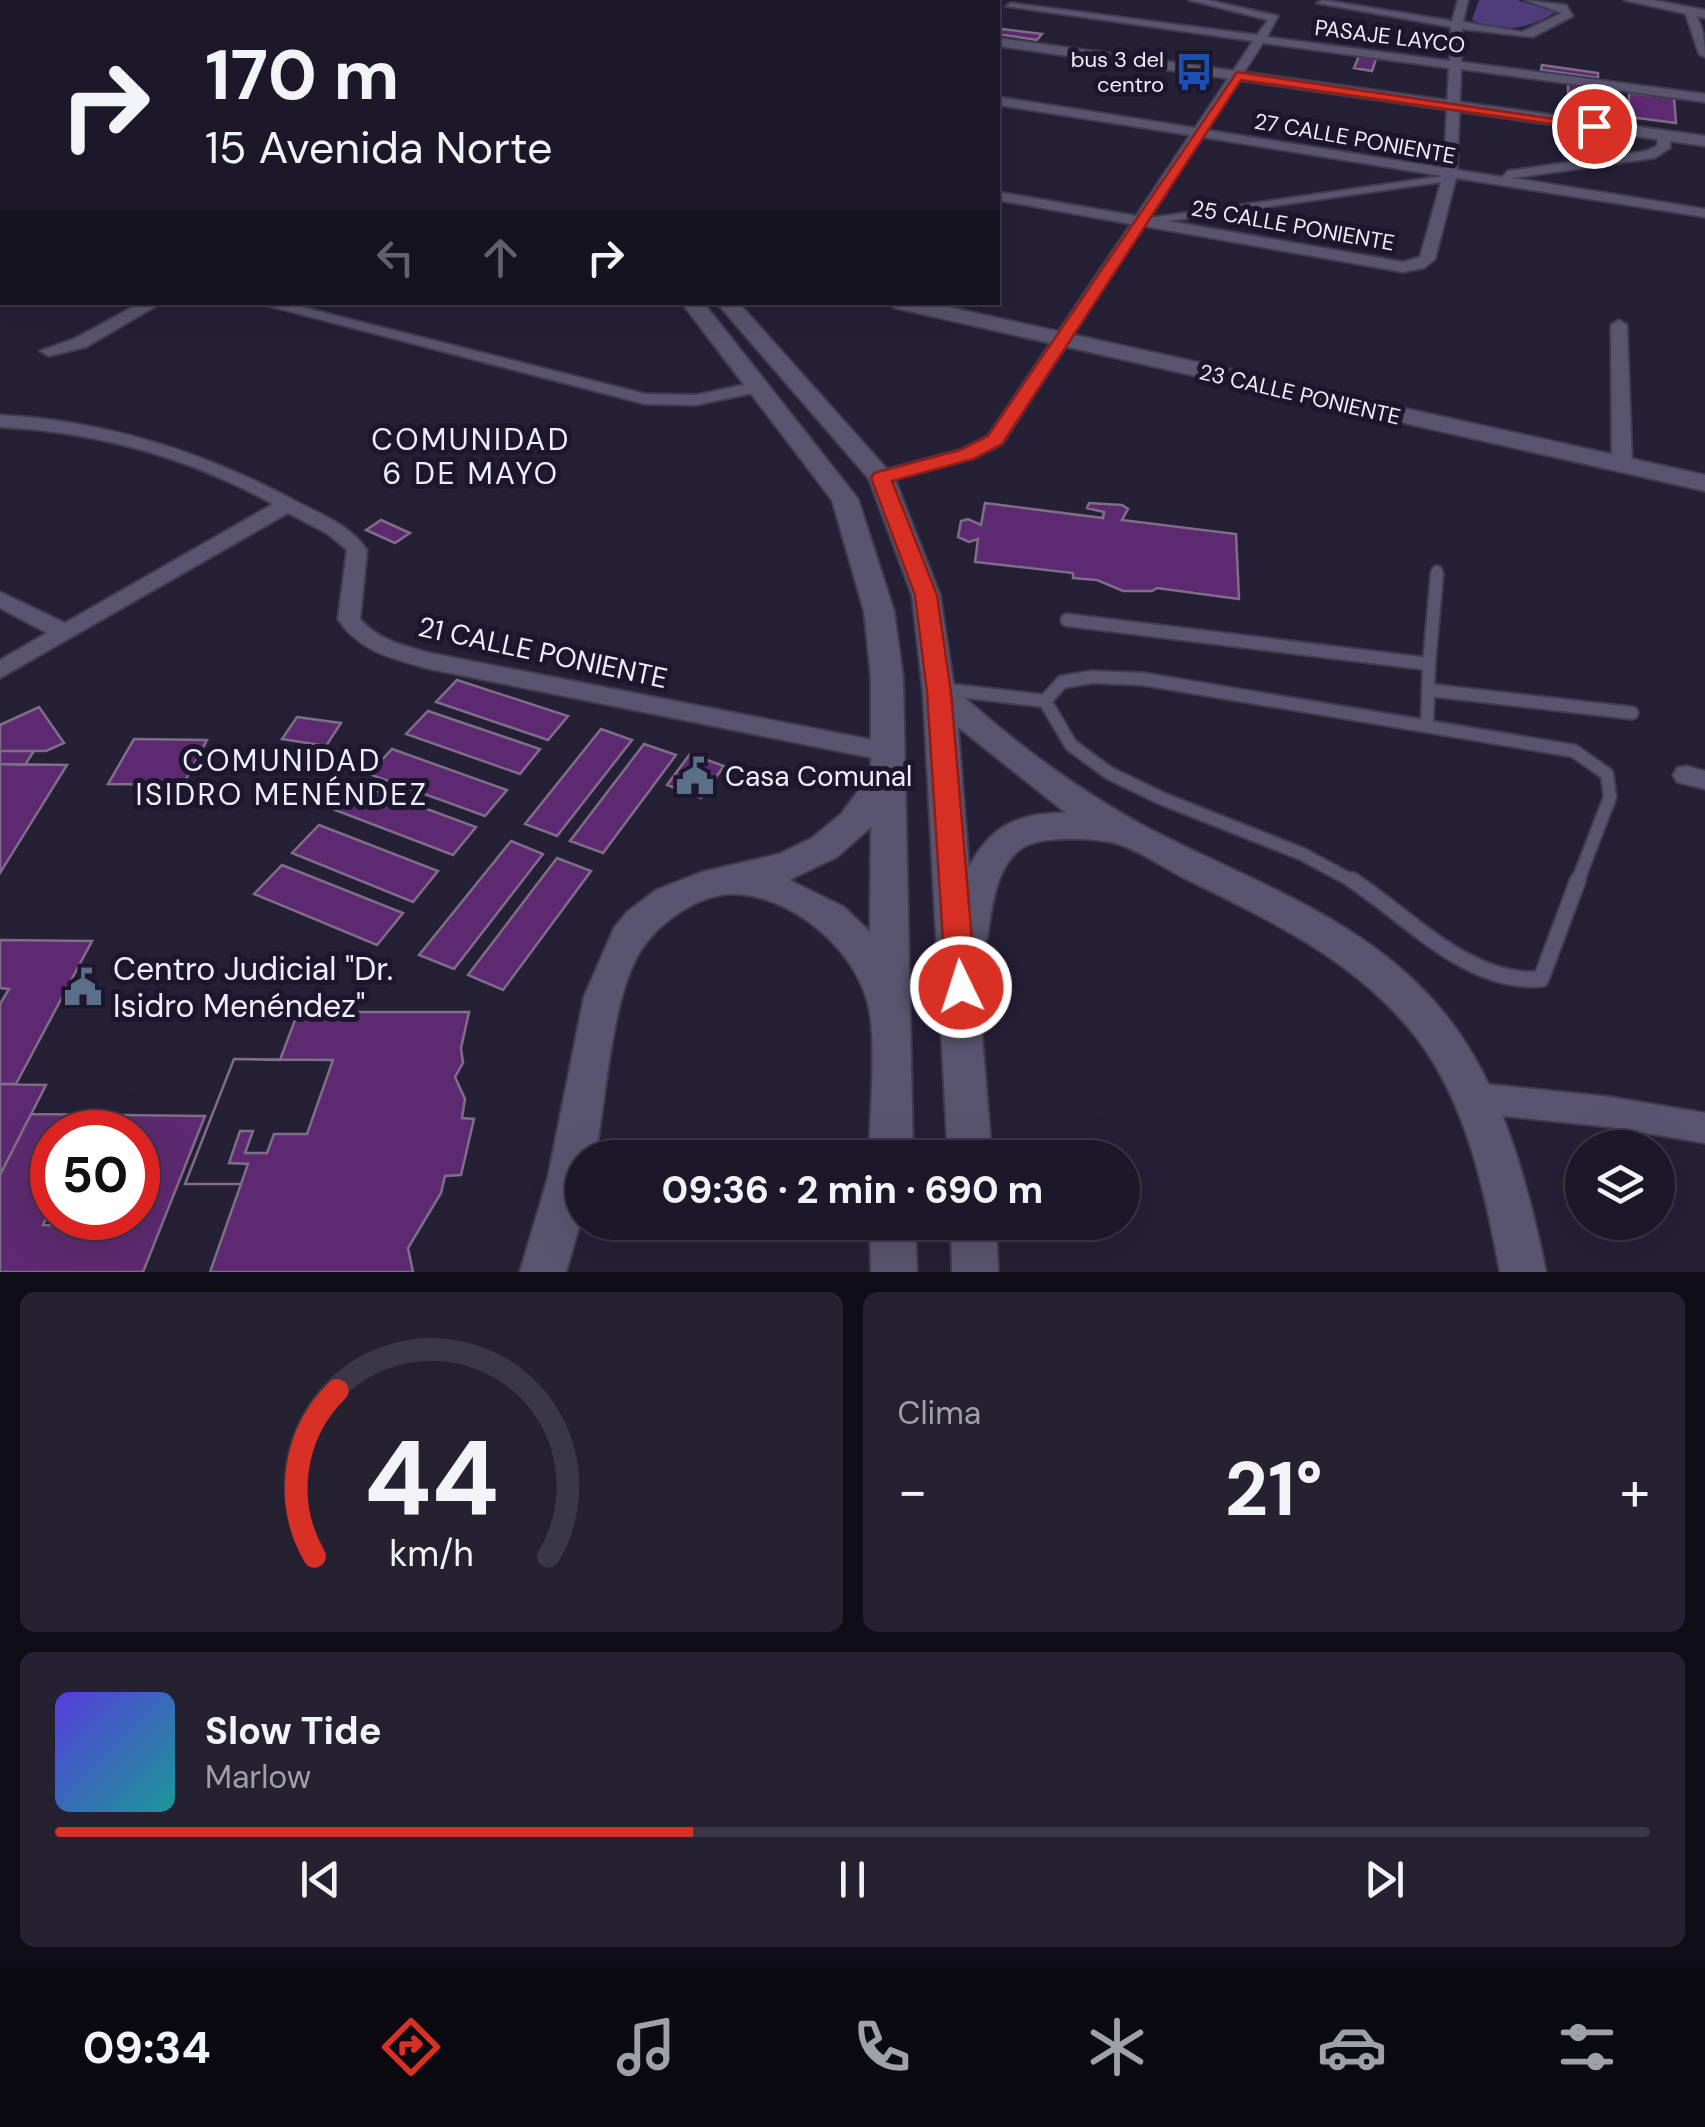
<!DOCTYPE html>
<html lang="es">
<head>
<meta charset="utf-8">
<style>
	body { margin:0; font-family:"DM Sans",sans-serif; background:#252131; color:#f1f3f6; height:100vh; display:flex; flex-direction:column; font-size:38px; white-space:nowrap }
	* { box-sizing:border-box; margin:0 }
	p { font-size:32px; color:#a0a0a8 }
	.icon { flex:none; width:55px; height:55px; fill:none; stroke:currentColor; stroke-width:2; stroke-linecap:round; stroke-linejoin:round }
	.map { position:relative; height:1272px; overflow:hidden }
	.panel { display:flex; flex-direction:column; gap:20px; padding:20px; background:#0f0d17; flex:1 }
	.panel>* { flex:none }
	.top-card { position:absolute; left:0px; top:0px; width:1000px; height:305px; box-shadow:0 10px 40px #0002,0 0 0 2px #3a3746; background:#1c1829; color:#f1f3f6; overflow:hidden }
	.buttons { position:absolute; left:1565px; top:1130px; display:grid; gap:20px }
	.buttons a { display:grid; place-items:center; width:110px; height:110px; border-radius:50%; background:#1c1829; box-shadow:0 10px 40px #0002,0 0 0 2px #3a3746; font-size:50px }
	.speed { position:absolute; left:30px; top:1110px; display:flex; gap:20px; font-size:50px; font-weight:700; text-align:center }
	.speed>* { display:grid; place-content:center; width:130px; height:130px; border-radius:50%; background:#1c1829; box-shadow:0 10px 40px #0002,0 0 0 2px #3a3746; line-height:1 }
	.speed .limit { border:15px solid #d22; background:#fff; color:#111 }
	.pin { position:absolute; display:grid; place-items:center; width:85px; height:85px; color:#fff; margin:-42px; border:5px solid #fff; border-radius:50%; box-shadow:0 2px 10px #0007 }
	.me { position:absolute; width:110px; margin:-55px; rotate:356deg; stroke-linejoin:round; filter:drop-shadow(0 0 8px #0008) }
	.turn { display:flex; align-items:center; gap:35px; height:210px; padding:0 40px; font-size:45px }
	.turn .icon { width:130px; height:130px; stroke-width:2.5 }
	.turn b { display:block; font-size:70px; line-height:85px }
	.lanes { display:flex; align-items:center; height:95px; padding:0 40px; background:#0003; justify-content:center; gap:50px; direction:ltr }
	.lanes .off { opacity:.35 }
	.big { font-size:75px; font-weight:700; line-height:1.1 }
	.panel .card { flex:1; display:flex; flex-direction:column; justify-content:center; gap:15px; min-width:0; padding:0 35px; border-radius:15px; background:#252131 }
	.panel .dial { align-items:center; gap:0 }
	.dial svg { height:260px; overflow:visible; fill:none; stroke:#3a3746; stroke-width:7; stroke-linecap:round; text-anchor:middle }
	.dial text { fill:#f1f3f6; stroke:none }
	.song { display:flex; align-items:center; gap:30px }
	.cover { width:120px; height:120px; border-radius:15px; background:linear-gradient(135deg,hsl(250 70% 55%),hsl(180 70% 35%)) }
	.played { height:10px; border-radius:5px; background:linear-gradient(90deg,#d93025 40%,#3a3746 40%) }
	.keys { display:flex; justify-content:space-around; direction:ltr }
	.heat { display:flex; justify-content:space-between; align-items:center; font-size:55px; direction:ltr }
	.panel .tiles { flex:1; display:grid; gap:20px; grid-template-columns:1fr 1fr }
	.card:last-child { grid-column:span 2 }
	.trip { position:absolute; left:565px; top:1140px; width:575px; height:100px; border-radius:50px; background:#1c1829; box-shadow:0 10px 40px #0002,0 0 0 2px #3a3746; font-weight:700; line-height:100px; text-align:center }
	.tab-bar { display:flex; height:160px; justify-content:space-around; align-items:center; background:#0b0a10; color:#a0a0a8 }
	.tab-bar .icon { width:70px; height:70px }
	.tab-bar .on { color:#d93025 }
	.tab-bar b { font-size:45px; color:#f1f3f6 }
	.map>svg:first-child { display:block }
	.green { fill:#4e3d7a }
	.building { fill:#5d2a71; stroke:#7f6e87; stroke-width:2.5; fill-rule:evenodd }
	.lines { fill:none; stroke-linecap:round; stroke-linejoin:round }
	.lane-far2-casing { stroke:#403b4f; stroke-width:14 }
	.lane-far1-casing { stroke:#403b4f; stroke-width:16 }
	.lane-casing { stroke:#403b4f; stroke-width:19 }
	.street-casing { stroke:#403b4f; stroke-width:4 }
	.secondary-casing { stroke:#403b4f; stroke-width:4 }
	.lane-far2 { stroke:#5a556f; stroke-width:10 }
	.lane-far1 { stroke:#5a556f; stroke-width:12 }
	.lane { stroke:#5a556f; stroke-width:15 }
	.street { fill:#5a556f; fill-rule:evenodd }
	.secondary { fill:#5a556f; fill-rule:evenodd }
	.route { fill:#d93025; stroke:#8d1f18; stroke-width:2.5 }
	.labels { text-anchor:middle; stroke-width:10; stroke-linejoin:round; paint-order:stroke }
	.far-street-label { font-size:22px; fill:#f0edfd; stroke:#1c172d }
	.far-poi-label { font-size:22px; fill:#f0edfd; stroke:#1c172d; text-anchor:end }
	.street-label { font-size:28px; fill:#f0edfd; stroke:#1c172d }
	.poi-label { font-size:28px; fill:#f0edfd; stroke:#1c172d; text-anchor:start }
	.neighbourhood-label { font-size:30px; letter-spacing:2.5px; fill:#f0edfd; stroke:#1c172d }
	.near-poi-label { font-size:32px; fill:#f0edfd; stroke:#1c172d; text-anchor:start }
</style>
</head>
<body>
<div class="map">
<svg width="1705" height="1272" viewBox="0 0 1705 1272">
	<rect width="100%" height="100%" fill="#262037"/>
	<path class="green" d="M1479,0H1517L1556,12C1528,30 1502,33 1472,20Z"/>
	<path class="building" d="M1002,29L1042,34L1037,40L998,34Z
		M1359,56L1376,59L1372,71L1354,68Z
		M1542,65L1598,73V78L1541,70Z
		M1568,84L1587,86V100L1568,97Z
		M1629,93L1674,98L1676,123L1629,117Z
		M985,503L1103,518L1104,512L1087,508L1089,503L1122,505L1128,509L1122,520L1236,534L1239,599L1157,588L1152,591H1123L1097,580L1073,578V573L975,562L978,539L969,542L958,537L961,521L968,519L981,525Z
		M381,520L410,533L395,543L366,530Z
		M457,680L568,716L548,740L436,702Z
		M39,707L64,743L46,751H0V725Z
		M428,711L540,749L520,774L406,734Z
		M297,717L341,723L326,746L282,739Z
		M601,729L632,740L557,836L525,824Z
		M134,739L207,740L183,785L108,784Z
		M644,744L676,755L603,853L570,841Z
		M392,749L507,790L485,816L369,774Z
		M0,751H34L25,765L0,764Z
		M690,754L724,766L701,798L667,785Z
		M0,764L67,765L0,873Z
		M359,784L476,827L453,855L335,810Z
		M319,825L438,871L413,902L292,853Z
		M511,841L543,854L454,969L419,955Z
		M557,858L591,871L503,990L468,975Z
		M282,865L403,913L377,945L254,894Z
		M0,940L92,941L16,1084H0V1004L9,989L0,988Z
		M298,1012H469L461,1048L463,1063L455,1077L465,1099L462,1118L474,1119L461,1175L445,1176L441,1193L408,1248L413,1272H210L241,1184H185L234,1059L280,1060Z
		M234,1059L333,1060L307,1134H274L267,1153H245L253,1131H240L229,1163L248,1164L241,1184H185Z
		M0,1084L46,1085L2,1171L0,1170Z
		M31,1114L205,1116L143,1272H0V1175ZM52,1132H138V1218H98L94,1226L43,1225L52,1206Z"/>
	<g class="lines">
		<g class="lane-far2-casing">
			<path id="lane-far2" d="M1436,577L1437,571"/>
		</g>
		<g class="lane-far1-casing">
			<path id="lane-far1" d="M1067,620L1429,664L1427,725
				M1429,664L1437,574
				M942,689L1045,701
				M1428,690L1632,713
				M1356,883L1302,854L1163,799L1109,773L1071,745L1045,701L1062,682L1092,677L1143,679L1574,751L1607,774L1610,797L1577,883"/>
		</g>
		<g class="lane-casing">
			<path id="lane" d="M1352,880C1409,917 1468,985 1541,979L1578,880"/>
		</g>
		<g class="street-casing">
			<path id="street" d="M271,0H295L296,2H274Z
				M1189,0H1208L1278,16L1267,37L1450,61L1451,27L1317,3L1323,0L1452,21L1458,0H1468L1463,22L1522,32L1562,13L1525,0L1566,5L1573,16L1533,37L1462,29L1461,62L1705,94V102L1461,69L1457,170L1502,177L1508,171L1646,151L1657,146L1658,135L1664,131L1670,135V148L1654,158L1513,178L1705,209V217L1456,178L1435,259L1424,268L1403,272L1144,226L1002,444L974,458L881,483L874,481L871,477L874,473L960,450L988,436L1131,224L998,200V192L1136,216L1190,135L998,105V97L1195,128L1253,41L1006,6L1011,3L1257,35L1268,20ZM1263,43L1449,68L1444,168L1206,130ZM1202,137L1443,176L1149,218ZM1441,182L1420,257L1403,262L1168,221Z
				M1690,9C1703,19 1705,41 1705,57L1699,54L1685,12Z
				M0,15H2V22H0Z
				M2,74V82L0,83V75Z
				M2,148V156L0,157V149Z
				M0,234H2V243H0Z
				M2,271V281L0,282V272Z
				M142,302H163L86,347L49,356L40,351L74,339Z
				M253,302H282L645,394L696,395L757,382L766,387L763,391L696,405L645,404Z
				M1619,320L1627,325L1632,465L1622,471L1612,465L1611,325Z
				M0,415C107,421 205,452 299,503C324,516 351,526 367,550L360,619C378,640 404,646 430,653L888,743L897,746L900,752L897,758L888,761L430,669C394,659 359,652 338,619L347,550L328,534L288,513L0,678V660L47,633L0,608V592L65,623L273,504C188,457 97,432 0,427Z
				M1686,766L1705,771V789L1677,782L1673,775L1677,768Z
				M1475,1083L1610,1097L1705,1113V1143L1610,1127L1475,1113L1464,1108L1459,1098L1464,1088Z"/>
		</g>
		<g class="secondary-casing">
			<path id="secondary" d="M689,0H718L719,2H691Z
				M1624,0H1653L1705,10V18Z
				M998,38L1705,136V146L998,46Z
				M681,302H703L858,499L894,611L903,677L913,1158H869C870,1116 876,1051 870,1013C861,955 798,898 737,894C701,892 660,921 641,950C611,997 606,1100 595,1158H582V1217L566,1272H520L548,1177L584,997L614,928L627,912L656,890L702,872L779,854L812,838L841,814L871,774V677L864,611L832,500ZM871,827L870,932L844,907L789,880L837,857Z
				M716,302H738L894,477L940,595L954,688C1012,741 1075,788 1144,826C1248,881 1368,918 1444,1013C1502,1084 1528,1184 1546,1272H1500C1485,1192 1467,1103 1416,1037C1357,961 1270,920 1186,879C1164,868 1141,851 1118,844C1097,838 1042,835 1022,848C995,867 992,908 987,938L981,949L975,951L992,1158H948L923,692L912,595L869,479ZM958,727L1066,813C1020,812 989,826 969,868Z
				M885,302H926L1705,475V491L895,308Z
				M870,1222H915L917,1272H871Z
				M951,1222H996L998,1272H952Z"/>
		</g>
		<use href="#lane-far2" class="lane-far2"/>
		<use href="#lane-far1" class="lane-far1"/>
		<use href="#lane" class="lane"/>
		<use href="#street" class="street"/>
		<use href="#secondary" class="secondary"/>
	</g>
	<path class="route" d="M1237,72L1601,126L1594,130L1241,80L1002,444L973,459L892,481L937,595L951,692L976,987L971,996L961,1000L951,996L946,987L927,692L915,595L871,478L874,473L960,450L988,436Z"/>
	<defs>
		<g id="bus-bare" transform="scale(3)"><path d="M-5-6H5V4H4V6H2V4H-2V6H-4V4H-5ZM-3.5-4V0h7V-4ZM-3.5 1.2v1.5H-2V1.2ZM2 1.2v1.5H3.5V1.2Z" fill="#1a4fb4" stroke="#1c172d" stroke-width="2.5" paint-order="stroke"/></g>
		<g id="civic-bare" transform="scale(3)"><path d="M-.6-6.5H3V-4.5H.6V-3L4-1V1h2V6H-6V1h2V-1L-.6-3ZM-1.2 2.5V6h2.4V2.5Z" fill="#5c6f8a" stroke="#1c172d" stroke-width="2.5" paint-order="stroke"/></g>
	</defs>
	<g fill-rule="evenodd">
		<use href="#bus-bare" x="1194" y="72"/>
		<use href="#civic-bare" x="695" y="776"/>
		<use href="#civic-bare" x="83" y="987"/>
	</g>
	<g class="labels">
		<g class="far-street-label">
			<text transform="translate(1390 36) rotate(7)" y="8">PASAJE LAYCO</text>
			<text transform="translate(1355 138) rotate(10)" y="8">27 CALLE PONIENTE</text>
			<text transform="translate(1293 225) rotate(10)" y="8">25 CALLE PONIENTE</text>
			<text transform="translate(1300 394) rotate(13)" y="8">23 CALLE PONIENTE</text>
		</g>
		<g class="far-poi-label">
			<text x="1164" y="67">bus 3 del<tspan x="1164" dy="25">centro</tspan></text>
		</g>
		<g class="street-label">
			<text transform="translate(543 652) rotate(12)" y="10">21 CALLE PONIENTE</text>
		</g>
		<g class="poi-label">
			<text x="725" y="786">Casa Comunal</text>
		</g>
		<g class="neighbourhood-label">
			<text x="471" y="450">COMUNIDAD<tspan x="471" dy="34">6 DE MAYO</tspan></text>
			<text x="282" y="771">COMUNIDAD<tspan x="282" dy="34">ISIDRO MENÉNDEZ</tspan></text>
		</g>
		<g class="near-poi-label">
			<text x="113" y="980">Centro Judicial "Dr.<tspan x="113" dy="37">Isidro Menéndez"</tspan></text>
		</g>
	</g>
</svg>
<div class="buttons">
<a><svg class="icon" aria-label="layers" viewBox="0 0 24 24"><path d="M12 4l9 5-9 5-9-5zM3 14l9 5 9-5"/></svg></a>
</div>
<div class="speed"><div class="limit">50</div></div>
<div class="pin" style="left:1594px;top:126px;background:#d93025"><svg class="icon" aria-label="arrive" viewBox="0 0 24 24"><path d="M6 21V4h12l-3 4 3 4H6"/></svg></div>
<svg class="me" style="left:961px;top:987px" viewBox="-20 -20 40 40"><circle r="17" fill="#d93025" stroke="#fff" stroke-width="3"/><path d="M0-11L8 9 0 5-8 9z" fill="#fff"/></svg>
<div class="trip">09:36 · 2 min · 690 m</div>
<div class="top-card">
<div class="turn"><svg class="icon" aria-label="right" viewBox="0 0 24 24"><path d="M7 20v-9h11M14 6l5 5-5 5"/></svg><div><b>170 m</b>15 Avenida Norte</div></div>
<div class="lanes"><svg class="icon off" aria-label="left" viewBox="0 0 24 24"><path d="M17 20v-9H6M10 6l-5 5 5 5"/></svg><svg class="icon off" aria-label="ahead" viewBox="0 0 24 24"><path d="M12 20V5M6 11l6-6 6 6"/></svg><svg class="icon" aria-label="right" viewBox="0 0 24 24"><path d="M7 20v-9h11M14 6l5 5-5 5"/></svg></div>
</div>
</div>
<section class="panel">
<div class="tiles">
<div class="card dial"><svg viewBox="0 0 100 80">
<path d="M14 69A42 42 0 1 1 86 69"/>
<path d="M14 69A42 42 0 0 1 21 18" stroke="#d93025"/>
<text x="50" y="56" font-size="32" font-weight="700">44</text>
<text x="50" y="72" font-size="11">km/h</text>
</svg></div>
<div class="card"><p>Clima</p>
<div class="heat"><a>−</a><b class="big">21°</b><a>+</a></div>
</div>
<div class="card">
<div class="song"><i class="cover"></i><div><b>Slow Tide</b><p>Marlow</p></div></div>
<div class="played"></div>
<div class="keys"><svg class="icon" aria-label="previous" viewBox="0 0 24 24"><path d="M18 5L8 12l10 7zM5 5v14"/></svg><svg class="icon" aria-label="pause" viewBox="0 0 24 24"><path d="M8 5v14M16 5v14"/></svg><svg class="icon" aria-label="next" viewBox="0 0 24 24"><path d="M6 5l10 7-10 7zM19 5v14"/></svg></div>
</div>
</div>
</section>
<nav class="tab-bar">
<b>09:34</b>
<svg class="icon on" aria-label="directions" viewBox="0 0 24 24"><path d="M12 3l9 9-9 9-9-9zM9 14v-3h6M13 9l2 2-2 2"/></svg>
<svg class="icon" aria-label="music" viewBox="0 0 24 24"><path d="M9 18V5l10-2v13"/><circle cx="6" cy="18" r="3"/><circle cx="16" cy="16" r="3"/></svg>
<svg class="icon" aria-label="phone" viewBox="0 0 24 24"><path d="M5 4h4l2 5-3 2q2 4 5 5l2-3 5 2v4C11 20 4 13 5 4z"/></svg>
<svg class="icon" aria-label="climate" viewBox="0 0 24 24"><path d="M12 3v18M4 7l16 10M4 17L20 7"/></svg>
<svg class="icon" aria-label="car" viewBox="0 0 24 24"><path d="M5 17H2v-5l4-1 3-4h7l3 4 3 1v5h-3M9 17h6M6 11h13"/><circle cx="7" cy="17" r="2"/><circle cx="17" cy="17" r="2"/></svg>
<svg class="icon" aria-label="filters" viewBox="0 0 24 24"><path d="M4 7h16M4 17h16"/><circle cx="9" cy="7" r="2"/><circle cx="15" cy="17" r="2"/></svg>
</nav>
</body>
</html>
